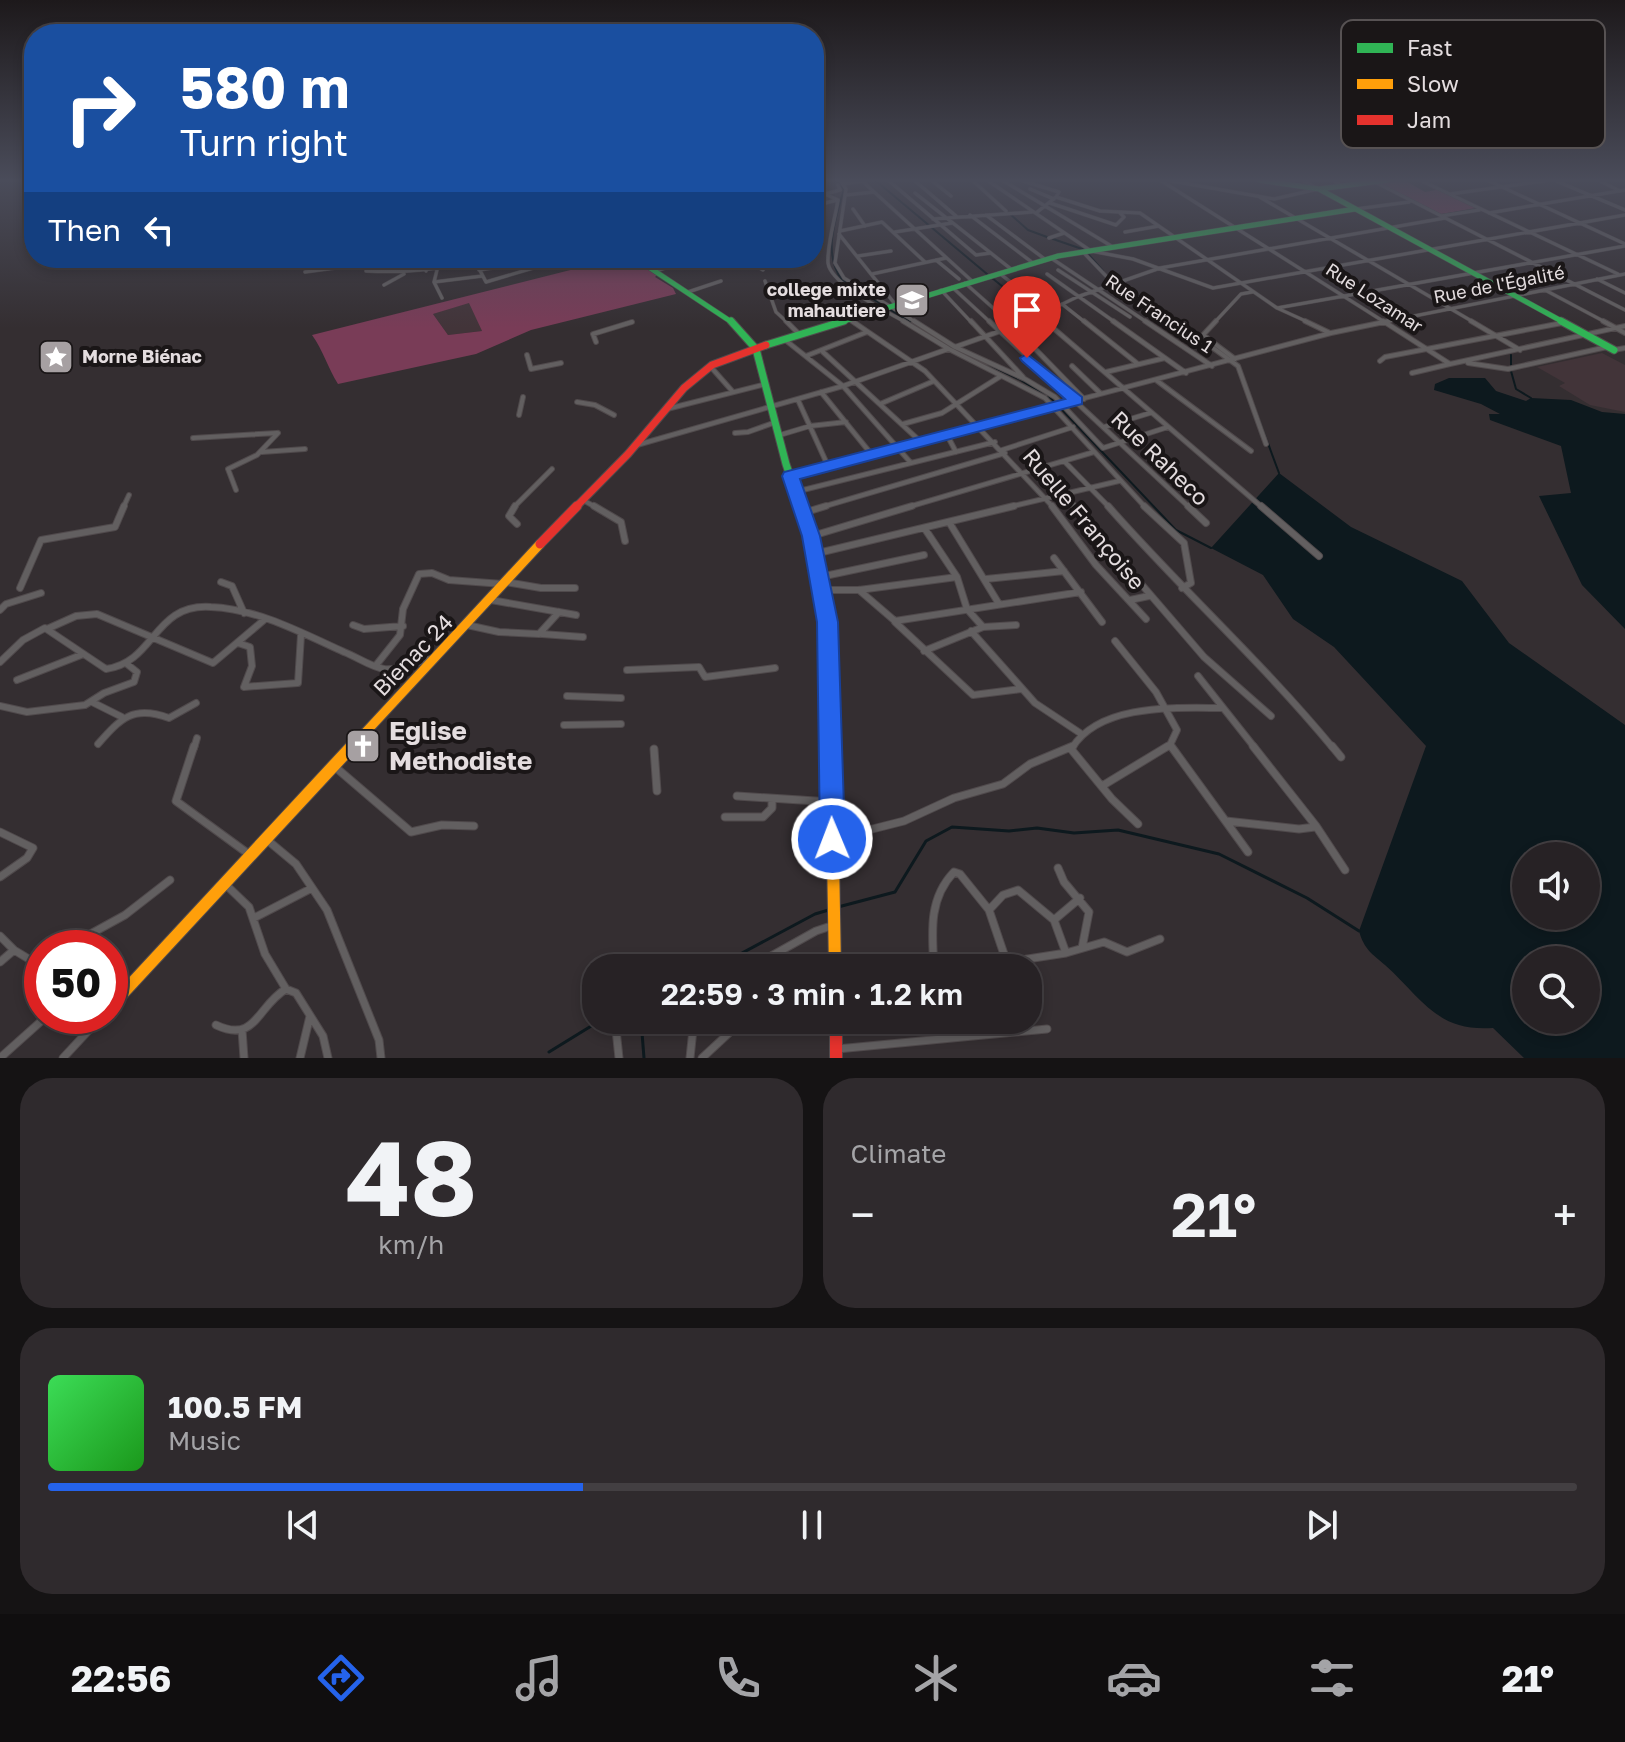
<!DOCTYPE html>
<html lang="en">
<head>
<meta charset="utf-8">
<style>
	body { margin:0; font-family:"Golos Text",sans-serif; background:#2f2a2d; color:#f1f3f6; height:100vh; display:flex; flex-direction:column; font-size:30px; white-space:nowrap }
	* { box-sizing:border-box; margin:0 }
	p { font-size:26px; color:#a4a4a7 }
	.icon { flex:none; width:44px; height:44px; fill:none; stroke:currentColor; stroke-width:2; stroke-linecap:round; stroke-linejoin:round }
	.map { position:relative; height:1058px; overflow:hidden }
	.details { display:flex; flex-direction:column; gap:20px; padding:20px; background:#151314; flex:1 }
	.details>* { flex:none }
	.banner { position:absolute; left:24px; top:24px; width:800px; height:244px; border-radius:32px; box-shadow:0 4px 12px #0003,0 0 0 2px #433f42; background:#1a4fa0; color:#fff; overflow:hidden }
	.fabs { position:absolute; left:1512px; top:842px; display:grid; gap:16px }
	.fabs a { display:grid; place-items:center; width:88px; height:88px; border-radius:50%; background:#272225; box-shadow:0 4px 12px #0003,0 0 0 2px #433f42; font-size:40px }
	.speed { position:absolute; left:24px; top:930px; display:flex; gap:16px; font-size:40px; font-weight:700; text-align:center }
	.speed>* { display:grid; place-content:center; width:104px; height:104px; border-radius:50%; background:#272225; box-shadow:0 4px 12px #0003,0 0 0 2px #433f42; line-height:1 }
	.speed .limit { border:12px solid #d22; background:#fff; color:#111 }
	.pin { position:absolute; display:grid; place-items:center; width:68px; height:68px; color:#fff; margin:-82px -34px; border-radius:50% 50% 50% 0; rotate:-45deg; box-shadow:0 0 8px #0007 }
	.pin .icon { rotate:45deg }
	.me { position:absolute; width:88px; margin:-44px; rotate:359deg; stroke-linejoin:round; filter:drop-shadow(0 0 6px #0008) }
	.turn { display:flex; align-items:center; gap:28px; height:168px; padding:0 24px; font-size:36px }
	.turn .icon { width:104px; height:104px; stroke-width:2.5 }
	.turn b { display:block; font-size:56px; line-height:68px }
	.then { display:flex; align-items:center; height:76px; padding:0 24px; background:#0003; gap:16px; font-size:30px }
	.big { font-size:60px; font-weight:600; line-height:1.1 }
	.details .tile { flex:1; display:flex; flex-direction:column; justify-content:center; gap:12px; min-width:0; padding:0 28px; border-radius:32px; background:#2f2a2d }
	.details .dial { align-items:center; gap:0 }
	.dial b { font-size:104px; line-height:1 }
	.song { display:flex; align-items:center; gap:24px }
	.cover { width:96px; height:96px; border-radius:12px; background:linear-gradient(135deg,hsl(130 70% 55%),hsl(120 70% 35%)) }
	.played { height:8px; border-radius:4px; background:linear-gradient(90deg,#2563eb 35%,#433f42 35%) }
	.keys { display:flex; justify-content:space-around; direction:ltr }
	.heat { display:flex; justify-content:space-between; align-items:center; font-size:44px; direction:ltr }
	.details .tiles { flex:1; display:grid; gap:20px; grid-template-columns:1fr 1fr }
	.tile:last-child { grid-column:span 2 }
	.trip { position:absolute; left:582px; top:954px; width:460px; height:80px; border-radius:32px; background:#272225; box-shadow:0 4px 12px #0003,0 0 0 2px #433f42; font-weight:600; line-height:80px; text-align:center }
	.menu { display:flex; height:128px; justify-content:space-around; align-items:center; background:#100e0f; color:#a4a4a7 }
	.menu .icon { width:56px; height:56px }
	.menu .selected { color:#2563eb }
	.menu b { font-size:36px; color:#f1f3f6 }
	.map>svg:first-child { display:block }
	.built { fill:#423439 }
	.green { fill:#793c57; fill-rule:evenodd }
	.water { fill:#0d191e; fill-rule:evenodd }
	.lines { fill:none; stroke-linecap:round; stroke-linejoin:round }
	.stream-far1 { stroke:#0d191e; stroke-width:2 }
	.stream { stroke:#0d191e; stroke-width:3 }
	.street-far3-casing { stroke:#504a4c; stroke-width:4 }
	.street-far2-casing { stroke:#504a4c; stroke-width:6 }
	.street-far1-casing { stroke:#504a4c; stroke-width:8 }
	.street-casing { stroke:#504a4c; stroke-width:9 }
	.fast-far2-casing { stroke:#504a4c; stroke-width:6 }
	.fast-far1-casing { stroke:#504a4c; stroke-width:9 }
	.fast-casing { stroke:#504a4c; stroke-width:11 }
	.slow-far1-casing { stroke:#504a4c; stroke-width:11 }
	.slow-casing { stroke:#504a4c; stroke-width:14 }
	.jam-far2-casing { stroke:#504a4c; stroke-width:9 }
	.jam-far1-casing { stroke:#504a4c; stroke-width:11 }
	.jam-casing { stroke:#504a4c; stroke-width:14 }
	.street-far3 { stroke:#625f60; stroke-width:3 }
	.street-far2 { stroke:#625f60; stroke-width:4 }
	.street-far1 { stroke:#625f60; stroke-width:6 }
	.street { stroke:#625f60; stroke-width:7 }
	.fast-far2 { stroke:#30b455; stroke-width:5 }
	.fast-far1 { stroke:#30b455; stroke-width:7 }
	.fast { stroke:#30b455; stroke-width:9 }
	.slow-far1 { stroke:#ff9f0a; stroke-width:9 }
	.slow { stroke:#ff9f0a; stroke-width:12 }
	.jam-far2 { stroke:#e5322d; stroke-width:7 }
	.jam-far1 { stroke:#e5322d; stroke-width:9 }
	.jam { stroke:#e5322d; stroke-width:12 }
	.route { fill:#2563eb; stroke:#184099; stroke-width:2 }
	.labels { text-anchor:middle; stroke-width:8; stroke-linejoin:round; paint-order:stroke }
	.far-street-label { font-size:18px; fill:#e4dddf; stroke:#1a1617 }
	.far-poi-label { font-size:18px; font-weight:bold; fill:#e4dddf; stroke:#1a1617; text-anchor:end }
	.street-label { font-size:22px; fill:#e4dddf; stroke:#1a1617 }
	.near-poi-label { font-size:26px; font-weight:bold; fill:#e4dddf; stroke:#1a1617; text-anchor:start }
	.key { fill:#1a1617; stroke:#575253; stroke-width:2 }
	.key-label { font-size:22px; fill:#e4dddf }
</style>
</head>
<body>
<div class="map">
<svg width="1625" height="1058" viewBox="0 0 1625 1058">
	<rect width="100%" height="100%" fill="#342e31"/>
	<path class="built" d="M470,302L482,331L448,335L433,314Z
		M1602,353L1625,365V412L1590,405L1559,386L1565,383L1537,367Z"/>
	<path class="green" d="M1404,180L1425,192L1436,190L1416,180L1476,208L1441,214L1378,183Z
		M618,258H630L657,275L655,277L673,288L676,294L531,330L476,354L338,384C328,368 323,350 312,335ZM469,303L482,331L448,335L433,314Z"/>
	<path class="water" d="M1449,378H1485L1496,391L1526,401L1531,398L1571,400L1602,412L1625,414V629L1582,585L1539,496L1571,493L1561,446L1490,420L1489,414H1500L1481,404L1434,390L1435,384Z
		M1279,473L1351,527L1462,581L1509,643L1625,725V1058H1524L1493,1028C1436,1032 1422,998 1385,965C1372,954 1364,949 1359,931L1426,746L1334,647L1293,619L1263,575L1211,548ZM1526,856H1586V916H1526ZM1526,960H1586V1020H1526Z"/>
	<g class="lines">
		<path class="stream-far1" d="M835,180L844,189C836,218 822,253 842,280L956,350L1019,379L1053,400L1176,530L1211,548
			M875,180L987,274
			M1009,213L1028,230L1047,237
			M1053,239L1085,250
			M1089,255L1103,271
			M992,278L1033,311
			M1123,287L1169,315
			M1511,355V366
			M1511,371L1516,389L1531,398
			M1253,403L1279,473"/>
		<path class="stream" d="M838,907L895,892L926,841L952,827L1009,831L1037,828L1074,833L1118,830L1219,854L1307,898L1359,931
			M703,968L716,967L815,914L832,909
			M641,1020L644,1058
			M549,1052L601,1020"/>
		<g class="street-far3-casing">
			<path id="street-far3" d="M840,180L846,189L835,263L844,278L917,323
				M861,180L972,281
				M888,180L976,255L991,253
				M914,180L956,216
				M931,180L951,196
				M972,180L1006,211
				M987,180L1091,251L1133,259L1213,288L1625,215
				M1002,180L1113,247
				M1020,180L1059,192L1056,197
				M1160,180L1386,323
				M1166,180L1274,199
				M1302,180L1318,189
				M1332,180L1343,186
				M1420,180L1618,274
				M1487,180L1625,244
				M1554,180L1625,210
				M1598,180L1620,191
				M1375,182L1625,310
				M844,184L862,181
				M814,189L838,200
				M1030,189L1054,199
				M915,193L1011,269
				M1450,194L1551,180
				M846,195L874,192
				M1258,196L1475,323
				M814,197L840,190L838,185
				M1274,199L1318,189
				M838,200C835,219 827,244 828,263C831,285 888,312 907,323
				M1050,203L1116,225L1124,217L1120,213
				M814,206L837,200
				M853,209L865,226
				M1356,209L1409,202
				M1036,213L1056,197L1100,211L1140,213L1277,308L1310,323
				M1489,213L1625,190
				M970,215L1033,263
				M986,215L1046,260
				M1441,216L1479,210
				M933,219L1032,212
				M840,231L882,222L925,262
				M895,232L952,223
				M1125,232L1159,226
				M839,234L895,304
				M1049,238L1064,233
				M1083,252L1106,276L1118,283
				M858,256L891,251
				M422,258L426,271
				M724,258H740
				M744,258L763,270
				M1051,258L1148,323
				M474,259L486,282L540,266
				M936,260L959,279
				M321,265L352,258
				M437,270L434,282L482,276
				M479,270C517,264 553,264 591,258
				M1058,270L1130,317
				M366,271C405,273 437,270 475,260
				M656,271L694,258
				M305,272L409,258
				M999,273L1048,311
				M872,274L946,258
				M1047,274L1116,323
				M1597,279L1625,293
				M765,281L776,312L788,323
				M434,282L442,298
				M965,283L1010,323
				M384,285L404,274
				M1117,285L1179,323
				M952,287L991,323
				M941,290L972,323
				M1545,290L1607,323
				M688,292L721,281
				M1062,304L1086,323
				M1277,308L1625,246
				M1040,317L1047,323
				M849,319L855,323
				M628,323L632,322
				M1023,323L1077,297L1160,268L1445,218
				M1214,323L1241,294L1252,292
				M1379,323L1625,274"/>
		</g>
		<g class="street-far2-casing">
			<path id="street-far2" d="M786,321L798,333
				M852,321L925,371L1054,508
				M903,321L949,349L1045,398L1146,508
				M914,321L955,347L1025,379L1055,397L1103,448L1168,427
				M971,321L1023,377
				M989,321L1190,508
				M1008,321L1084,399
				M1045,321L1263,508
				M1084,321L1138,364
				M1113,321L1186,373
				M1145,321L1212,366
				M1176,321L1238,366L1266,444
				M1216,321L1203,335L1235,359
				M1305,321L1330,333
				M1383,321L1450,364L1625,326
				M1471,321L1520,350
				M1603,321L1625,333
				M784,339L843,386L911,463
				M596,342L593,334L632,322
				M955,347L1029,321
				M1614,350L1625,348
				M823,352L921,442
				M527,355L531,369L561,363
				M806,356L867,332
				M1380,361L1385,357L1562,323
				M1468,363L1508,369L1607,347
				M710,366L733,392
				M1072,366L1100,393
				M1106,372L1165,358
				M1412,373L1450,364
				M1156,380L1251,451
				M821,392L872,455
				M798,400L828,466
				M577,402L595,405L614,415
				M880,404L934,381
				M667,409L766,384
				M519,415L523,397
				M903,424L942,413L1001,376
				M1104,427L1150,413
				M735,433L748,432L776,422
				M780,435L810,426L846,422
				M947,435L956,452
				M193,438L277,433
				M637,445L843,386L948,349
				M1002,450L1073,427
				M262,452L305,449
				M1064,461L1110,508
				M1043,468L1067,492
				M790,476L1331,333L1389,321
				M236,490L228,469L257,455L278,433
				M795,492L995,442
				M1063,494L1075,508
				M583,500L597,508
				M123,508L129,495
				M513,508L552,469
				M819,508L1005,453
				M905,508L1094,452
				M1005,508L1119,481"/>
		</g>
		<g class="street-far1-casing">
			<path id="street-far1" d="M515,506L509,516L517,524
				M594,506L621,522L625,541
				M1052,506L1096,565L1146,619
				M1074,506L1204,657L1271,716
				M1108,506C1181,589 1263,663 1333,748
				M1144,506L1184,543L1191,583L1182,588
				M1188,506L1206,523
				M1261,506L1319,556
				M803,513L826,506
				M949,522L999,604
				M925,529L957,577L967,609L983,627
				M812,536L912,506
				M814,554L1014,506
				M1054,558L1102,622
				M820,577L924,555
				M986,579L1064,571
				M221,582L232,586L244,613
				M506,582L541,588H575
				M20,588L41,540L115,527L124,506
				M823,590H859L957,577
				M859,590L895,621L1081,592
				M491,600L576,615
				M1130,600L1149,596
				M0,610L6,604L41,593
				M895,622L973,695L1021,689
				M353,625L364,629L403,626
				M467,625L499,632L539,634L559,612
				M47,629L76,616L97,614L213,663L264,620
				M971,631L1035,703L1080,733
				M542,634L583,637
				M1115,641L1156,692L1177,730L1170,745L1165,748
				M238,643L250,647L252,666L244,687L298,683L301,635
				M924,651L983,627L1016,625
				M0,662L23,640L45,628L106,669C156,662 153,603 211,607C258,609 302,633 344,652C357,657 371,667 384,669C399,671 417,661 432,659
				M377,664L400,635L403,609L419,574L432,573L449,580L503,584
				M627,670L699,667L705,677L775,668
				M1198,676L1255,748
				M17,680L81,655
				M567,696L621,698
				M92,702L122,717
				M0,706L27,712L85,705L104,693L134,682L137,672L127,664
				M564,725L621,724
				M98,744C121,718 133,705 169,718L196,703
				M1170,745L1172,748
				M194,748L197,738
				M1072,748C1100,703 1176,708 1223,708"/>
		</g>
		<g class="street-casing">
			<path id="street" d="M194,746L176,801L250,855
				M1171,746L1248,852
				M1253,746L1316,826L1345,870
				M1332,746L1341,757
				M654,749L657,791
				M1071,749L1112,799L1138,824
				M334,766L411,832L442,825L474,826
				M1102,786L1168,746
				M737,796L831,802
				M725,817H763L772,808V799
				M1226,821L1299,829L1315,827
				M0,832L33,848L27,858L0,877
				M266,839L296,864L327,910L379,1040L381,1058
				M833,839L904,821L954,798L1003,784L1030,764L1073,746
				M1058,868L1064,882L1089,912L1082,948
				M224,883L249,907L265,954L286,989L296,993L323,1036L328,1058
				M989,910L1003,895L1018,890L1054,920
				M254,918L312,888
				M0,936L14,950L42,967
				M65,948L125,915L170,880
				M1066,953L1054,920L1080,898
				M0,962L14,950
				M750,968L816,931L834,925
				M934,968C932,933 928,899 954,872L960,874L989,910L1007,963
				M970,968L1066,953L1104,942L1127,952L1160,939
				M615,1020L619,1058
				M216,1025C256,1044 257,1006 286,989
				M242,1030L244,1058
				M837,1049L1047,1029
				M0,1058L47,1016
				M63,1058L102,1016
				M300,1058L310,1016
				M690,1058L694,1020
				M702,1058L743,1020"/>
		</g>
		<g class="fast-far2-casing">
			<path id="fast-far2" d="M1259,180L1319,189L1388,180
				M1319,189L1565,323
				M635,258L733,323
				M837,323L1058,256L1355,209"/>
		</g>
		<g class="fast-far1-casing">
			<path id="fast-far1" d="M731,321L756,349L786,464L801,508
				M1561,321L1614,350
				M766,345L844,321"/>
		</g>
		<g class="fast-casing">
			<path id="fast" d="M801,506L811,536L819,578"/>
		</g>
		<g class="slow-far1-casing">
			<path id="slow-far1" d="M819,578L828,622L831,748
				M351,748L540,544"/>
		</g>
		<g class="slow-casing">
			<path id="slow" d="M831,746L835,968
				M110,1007L352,746"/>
		</g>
		<g class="jam-far2-casing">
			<path id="jam-far2" d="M575,508L628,454L684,388L712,365L766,345"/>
		</g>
		<g class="jam-far1-casing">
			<path id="jam-far1" d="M540,544L577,506"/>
		</g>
		<g class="jam-casing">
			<path id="jam" d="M836,1020V1058"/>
		</g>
		<use href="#street-far3" class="street-far3"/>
		<use href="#street-far2" class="street-far2"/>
		<use href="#street-far1" class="street-far1"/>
		<use href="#street" class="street"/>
		<use href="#fast-far2" class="fast-far2"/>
		<use href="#fast-far1" class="fast-far1"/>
		<use href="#fast" class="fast"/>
		<use href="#slow-far1" class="slow-far1"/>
		<use href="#slow" class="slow"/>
		<use href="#jam-far2" class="jam-far2"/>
		<use href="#jam-far1" class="jam-far1"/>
		<use href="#jam" class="jam"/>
	</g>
	<linearGradient id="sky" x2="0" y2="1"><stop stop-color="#1d191b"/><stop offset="0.55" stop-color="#4a4c5a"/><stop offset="1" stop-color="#4a4c5a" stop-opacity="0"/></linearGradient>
	<rect width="1625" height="328" fill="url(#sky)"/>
	<path class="route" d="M1027,354L1082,397V404L800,479L820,536L838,622L845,839L841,848L832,851L824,848L820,839L817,622L802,536L782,476L784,472L1065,399L1022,361L1020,358Z"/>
	<defs>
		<g id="university-square" transform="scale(1.8)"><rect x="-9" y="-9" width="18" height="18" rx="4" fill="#a6a0a2" stroke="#1a1617"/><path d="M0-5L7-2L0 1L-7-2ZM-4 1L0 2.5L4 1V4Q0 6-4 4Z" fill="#fff"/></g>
		<g id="sight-square" transform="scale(1.8)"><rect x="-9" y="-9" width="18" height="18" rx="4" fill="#a6a0a2" stroke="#1a1617"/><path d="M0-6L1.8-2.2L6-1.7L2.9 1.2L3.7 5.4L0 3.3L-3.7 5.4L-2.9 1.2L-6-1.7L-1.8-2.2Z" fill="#fff"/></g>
		<g id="church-square" transform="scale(1.8)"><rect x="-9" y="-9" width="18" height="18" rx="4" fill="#a6a0a2" stroke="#1a1617"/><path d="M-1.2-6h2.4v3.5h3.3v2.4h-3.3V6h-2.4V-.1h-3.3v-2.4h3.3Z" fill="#fff"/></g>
	</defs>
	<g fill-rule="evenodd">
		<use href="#university-square" x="912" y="300"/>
		<use href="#sight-square" x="56" y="357"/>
		<use href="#church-square" x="363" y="746"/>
	</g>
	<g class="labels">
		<g class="far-street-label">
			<text transform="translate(1499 285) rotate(-11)" y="6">Rue de l'Égalité</text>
			<text transform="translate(1374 298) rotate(33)" y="6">Rue Lozamar</text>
			<text transform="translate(1159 314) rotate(34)" y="6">Rue Francius 1</text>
		</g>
		<g class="far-poi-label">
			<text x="886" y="296">college mixte<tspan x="886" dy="21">mahautiere</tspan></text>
			<text x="82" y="363" text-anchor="start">Morne Biénac</text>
		</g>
		<g class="street-label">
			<text transform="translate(1160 458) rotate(44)" y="8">Rue Raheco</text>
			<text transform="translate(1084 519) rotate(50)" y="8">Ruelle Françoise</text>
			<text transform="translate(413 655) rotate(-46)" y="8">Bienac 24</text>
		</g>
		<g class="near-poi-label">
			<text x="389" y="740">Eglise<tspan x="389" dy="30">Methodiste</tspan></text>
		</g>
	</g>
	<rect x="1341" y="20" width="264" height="128" rx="12" class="key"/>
	<rect x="1357" y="43" width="36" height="10" fill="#30b455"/>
	<rect x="1357" y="79" width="36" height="10" fill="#ff9f0a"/>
	<rect x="1357" y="115" width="36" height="10" fill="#e5322d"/>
	<g class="key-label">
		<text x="1407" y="56">Fast</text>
		<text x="1407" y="92">Slow</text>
		<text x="1407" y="128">Jam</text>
	</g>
</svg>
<div class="fabs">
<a><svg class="icon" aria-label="sound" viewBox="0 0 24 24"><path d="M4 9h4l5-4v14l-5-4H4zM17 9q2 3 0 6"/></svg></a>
<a><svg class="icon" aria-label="search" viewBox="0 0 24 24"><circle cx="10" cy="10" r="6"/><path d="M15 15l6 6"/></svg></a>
</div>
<div class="speed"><div class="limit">50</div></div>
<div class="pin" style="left:1027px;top:358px;background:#d93025"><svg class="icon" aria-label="arrive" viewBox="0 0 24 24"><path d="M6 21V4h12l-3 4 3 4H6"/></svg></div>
<svg class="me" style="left:832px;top:839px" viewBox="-20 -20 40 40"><circle r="17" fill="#2563eb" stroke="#fff" stroke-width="3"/><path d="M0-11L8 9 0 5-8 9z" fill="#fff"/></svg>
<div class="trip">22:59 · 3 min · 1.2 km</div>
<div class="banner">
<div class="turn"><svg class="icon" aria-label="right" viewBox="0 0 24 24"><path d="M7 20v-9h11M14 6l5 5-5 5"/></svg><div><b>580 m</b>Turn right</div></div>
<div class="then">Then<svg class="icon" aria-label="left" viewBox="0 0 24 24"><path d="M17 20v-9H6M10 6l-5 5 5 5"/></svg></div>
</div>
</div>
<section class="details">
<div class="tiles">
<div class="tile dial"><b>48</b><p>km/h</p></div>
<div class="tile"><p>Climate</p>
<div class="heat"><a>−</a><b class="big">21°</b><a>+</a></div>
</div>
<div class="tile">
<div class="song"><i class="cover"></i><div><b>100.5 FM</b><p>Music</p></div></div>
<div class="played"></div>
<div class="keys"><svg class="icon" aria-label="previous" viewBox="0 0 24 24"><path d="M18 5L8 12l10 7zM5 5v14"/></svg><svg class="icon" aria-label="pause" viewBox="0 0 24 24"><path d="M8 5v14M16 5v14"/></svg><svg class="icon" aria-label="next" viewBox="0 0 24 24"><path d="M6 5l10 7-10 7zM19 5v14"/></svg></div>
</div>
</div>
</section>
<nav class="menu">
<b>22:56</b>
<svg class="icon selected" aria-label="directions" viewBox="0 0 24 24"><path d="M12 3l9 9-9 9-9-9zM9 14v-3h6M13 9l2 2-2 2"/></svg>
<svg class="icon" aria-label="music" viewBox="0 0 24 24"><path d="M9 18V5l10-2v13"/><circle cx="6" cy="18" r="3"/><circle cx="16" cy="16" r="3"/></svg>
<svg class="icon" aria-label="phone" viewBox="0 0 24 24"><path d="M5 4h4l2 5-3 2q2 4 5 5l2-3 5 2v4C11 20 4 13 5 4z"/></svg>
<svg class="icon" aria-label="climate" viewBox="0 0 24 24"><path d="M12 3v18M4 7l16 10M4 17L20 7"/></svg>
<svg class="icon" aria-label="car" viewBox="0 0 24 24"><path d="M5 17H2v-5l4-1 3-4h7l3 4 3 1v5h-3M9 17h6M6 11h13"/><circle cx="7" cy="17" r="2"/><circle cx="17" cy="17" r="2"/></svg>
<svg class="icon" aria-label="filters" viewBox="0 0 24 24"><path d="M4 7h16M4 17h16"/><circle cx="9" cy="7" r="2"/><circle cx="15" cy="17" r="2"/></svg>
<b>21°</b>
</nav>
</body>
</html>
